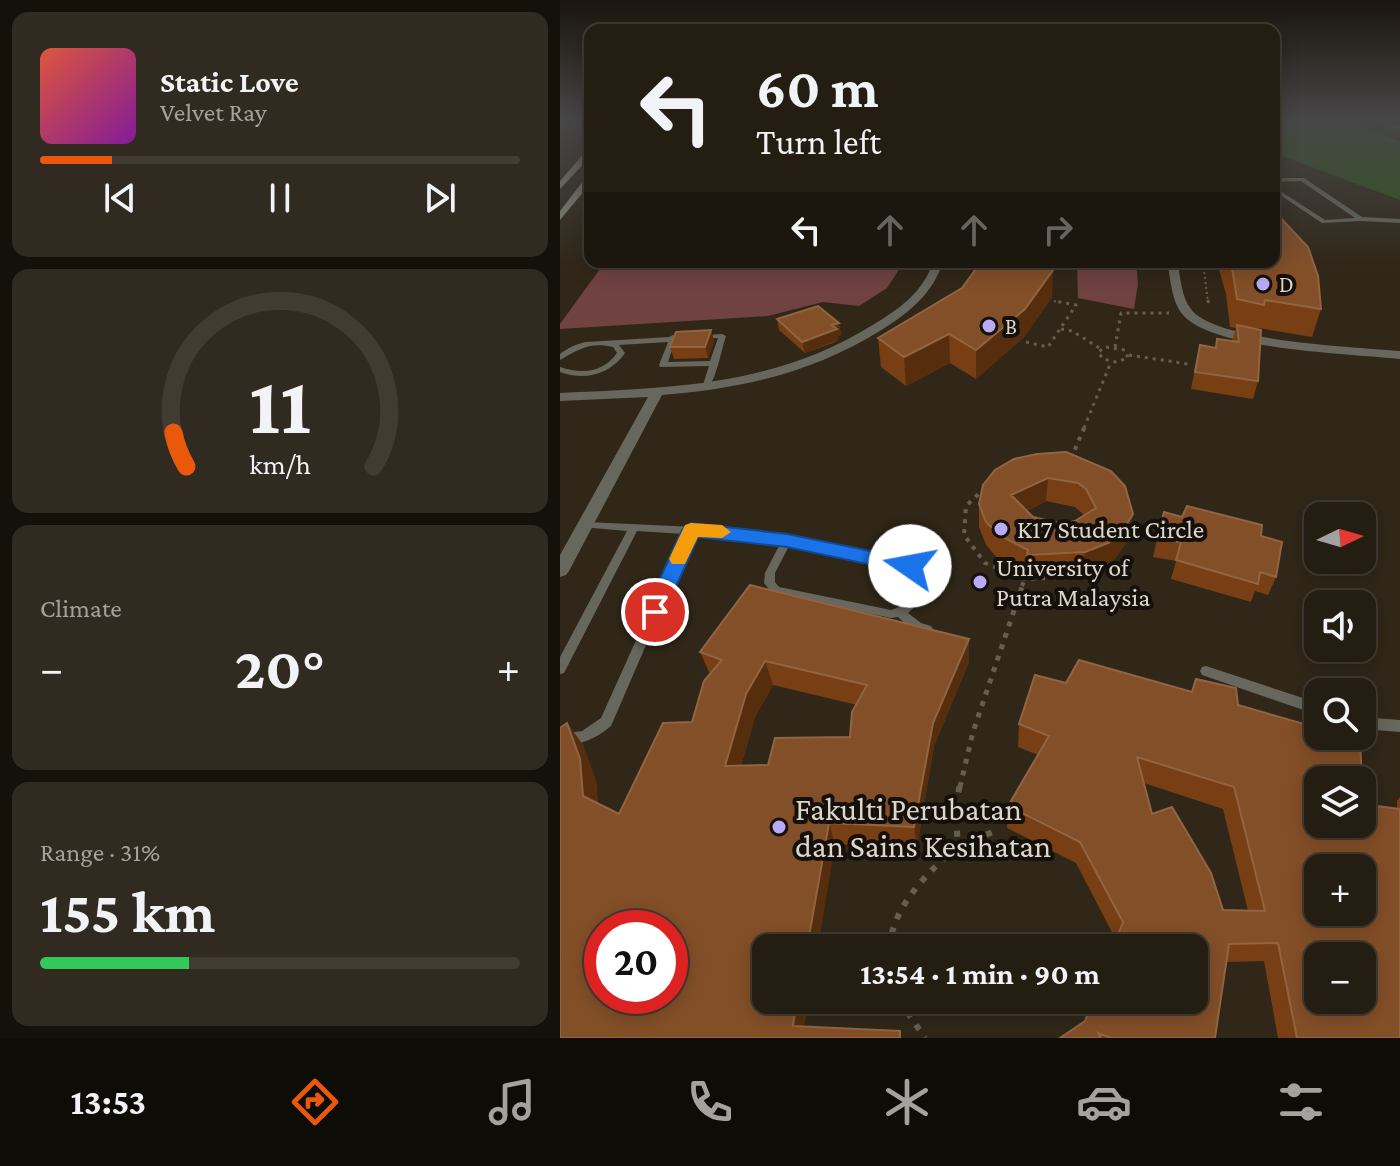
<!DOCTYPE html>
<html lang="en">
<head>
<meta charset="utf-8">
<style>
	body { margin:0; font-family:"Crimson Pro",serif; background:#302a20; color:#f1f3f6; height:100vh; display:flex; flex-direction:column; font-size:30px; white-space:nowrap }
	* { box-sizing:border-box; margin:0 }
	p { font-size:26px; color:#a3a29f }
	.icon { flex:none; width:44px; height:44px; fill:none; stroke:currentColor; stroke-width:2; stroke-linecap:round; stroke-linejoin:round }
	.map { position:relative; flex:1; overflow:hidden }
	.side { display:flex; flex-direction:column; gap:12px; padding:12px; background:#14100a; width:560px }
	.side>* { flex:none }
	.banner { position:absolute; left:24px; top:24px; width:696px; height:244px; border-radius:16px; box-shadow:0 4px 20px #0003,0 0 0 2px #413b32; background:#241d12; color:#f1f3f6; overflow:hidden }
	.needle { width:52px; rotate:85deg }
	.controls { position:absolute; left:744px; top:502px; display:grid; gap:16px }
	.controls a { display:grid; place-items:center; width:72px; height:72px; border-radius:16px; background:#241d12; box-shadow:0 4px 20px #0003,0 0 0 2px #413b32; font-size:40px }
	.speed { position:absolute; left:24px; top:910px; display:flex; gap:16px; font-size:40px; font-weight:700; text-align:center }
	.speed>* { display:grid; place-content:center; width:104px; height:104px; border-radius:50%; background:#241d12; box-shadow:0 4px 20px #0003,0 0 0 2px #413b32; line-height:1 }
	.speed .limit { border:12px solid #d22; background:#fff; color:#111 }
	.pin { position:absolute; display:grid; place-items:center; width:68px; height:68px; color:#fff; margin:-34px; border:4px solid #fff; border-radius:50%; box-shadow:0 2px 8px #0007 }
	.me { position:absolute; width:88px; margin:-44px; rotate:282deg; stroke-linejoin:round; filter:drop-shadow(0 0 6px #0008) }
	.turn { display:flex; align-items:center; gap:28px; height:168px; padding:0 40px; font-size:36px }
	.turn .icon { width:104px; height:104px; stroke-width:2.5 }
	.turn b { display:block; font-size:56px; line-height:68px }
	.lanes { display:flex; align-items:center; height:76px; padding:0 40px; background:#0003; justify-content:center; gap:40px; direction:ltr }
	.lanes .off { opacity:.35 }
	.big { font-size:60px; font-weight:700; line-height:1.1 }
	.side .widget { flex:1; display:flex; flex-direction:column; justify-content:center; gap:12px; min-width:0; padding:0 28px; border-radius:16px; background:#302a20 }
	.side .dial { align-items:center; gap:0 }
	.dial svg { height:208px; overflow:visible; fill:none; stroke:#413b32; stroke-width:7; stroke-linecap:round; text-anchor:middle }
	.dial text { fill:#f1f3f6; stroke:none }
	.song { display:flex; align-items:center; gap:24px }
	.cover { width:96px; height:96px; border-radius:12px; background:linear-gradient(135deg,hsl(10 70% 55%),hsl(290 70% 35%)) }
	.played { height:8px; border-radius:4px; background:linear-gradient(90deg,#ea580c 15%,#413b32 15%) }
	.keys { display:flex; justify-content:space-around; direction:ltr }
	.heat { display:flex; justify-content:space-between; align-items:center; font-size:44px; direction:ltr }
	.charge { height:12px; border-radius:6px; background:linear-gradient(90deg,#34c759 31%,#413b32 0) }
	.trip { position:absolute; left:192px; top:934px; width:456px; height:80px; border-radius:16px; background:#241d12; box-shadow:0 4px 20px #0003,0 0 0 2px #413b32; font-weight:700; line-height:80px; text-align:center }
	.dock { display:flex; height:128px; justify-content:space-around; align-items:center; background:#0e0c07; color:#a3a29f }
	.dock .icon { width:56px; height:56px }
	.dock .selected { color:#ea580c }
	.dock b { font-size:36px; color:#f1f3f6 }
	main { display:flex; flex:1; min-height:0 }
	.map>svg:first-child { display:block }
	.green { fill:#704242 }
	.water { fill:#2d5618 }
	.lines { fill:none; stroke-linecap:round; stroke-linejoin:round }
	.path-far4 { stroke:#675e51; stroke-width:2; stroke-dasharray:2 3; stroke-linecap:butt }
	.path-far3 { stroke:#675e51; stroke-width:3; stroke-dasharray:3 5; stroke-linecap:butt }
	.path-far2 { stroke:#675e51; stroke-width:4; stroke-dasharray:4 6; stroke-linecap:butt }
	.path-far1 { stroke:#675e51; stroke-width:5; stroke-dasharray:5 7; stroke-linecap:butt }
	.path { stroke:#675e51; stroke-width:6; stroke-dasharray:6 9; stroke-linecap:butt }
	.service { fill:#67675e; fill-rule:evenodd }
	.minor { fill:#67675e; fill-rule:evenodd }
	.secondary { fill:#898a7c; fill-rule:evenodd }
	.wall { fill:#783e14; fill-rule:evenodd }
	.shaded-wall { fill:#572e0d }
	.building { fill:#834f28; stroke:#916442; stroke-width:2; fill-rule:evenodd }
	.route { fill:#1a73e8; stroke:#114b97; stroke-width:2 }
	.slow { fill:#f59e0b }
	.poi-dot { fill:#b9abf7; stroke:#15100a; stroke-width:3 }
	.labels { text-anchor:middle; stroke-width:8; stroke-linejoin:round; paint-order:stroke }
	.far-poi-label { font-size:22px; fill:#dcd6cd; stroke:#15100a; text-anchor:start }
	.poi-label { font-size:26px; fill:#dcd6cd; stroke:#15100a; text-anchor:start }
	.near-poi-label { font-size:32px; fill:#dcd6cd; stroke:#15100a; text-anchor:start }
</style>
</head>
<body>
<main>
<section class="side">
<div class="widget">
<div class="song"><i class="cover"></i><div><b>Static Love</b><p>Velvet Ray</p></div></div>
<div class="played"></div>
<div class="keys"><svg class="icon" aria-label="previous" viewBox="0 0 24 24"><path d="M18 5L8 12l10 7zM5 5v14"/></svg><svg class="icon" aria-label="pause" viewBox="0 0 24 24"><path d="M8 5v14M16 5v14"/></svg><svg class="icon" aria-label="next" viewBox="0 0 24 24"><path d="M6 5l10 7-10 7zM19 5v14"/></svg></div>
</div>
<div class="widget dial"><svg viewBox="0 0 100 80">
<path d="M14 69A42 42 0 1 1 86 69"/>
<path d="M14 69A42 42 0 0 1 9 56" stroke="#ea580c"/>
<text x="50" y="56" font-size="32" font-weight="700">11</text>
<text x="50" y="72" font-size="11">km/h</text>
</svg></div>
<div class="widget"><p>Climate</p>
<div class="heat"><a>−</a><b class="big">20°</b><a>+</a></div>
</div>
<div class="widget"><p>Range · 31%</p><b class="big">155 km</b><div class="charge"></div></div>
</section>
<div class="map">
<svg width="840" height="1038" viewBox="0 0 840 1038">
	<rect width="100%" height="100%" fill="#302718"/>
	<path class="green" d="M45,262H342V265L327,288L299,306L263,302L208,316L0,329V324Z
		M517,262H576L578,284L574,309L518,298Z"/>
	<path class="water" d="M714,121H784L840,141V200L714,153Z"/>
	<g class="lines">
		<path class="path-far4" d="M643,262L648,302
			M494,301L498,302"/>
		<path class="path-far3" d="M648,300L649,307
			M501,329L512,331L541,349
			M466,342L488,347L516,305L494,301
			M546,347L565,350L568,358L556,362L543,359L538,352Z
			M555,347L561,313H609
			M569,355L628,364
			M524,428L551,362"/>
		<path class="path-far2" d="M511,459L525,426
			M464,473L504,476L541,494L559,523L550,555L515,577L465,579L425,563L404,535L406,506L429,484Z
			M462,586L465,579"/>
		<path class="path-far1" d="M400,787L413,732L463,584"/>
		<path class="path" d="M398,845L433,832
			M285,937L516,938
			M329,948C334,904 367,874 398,845L395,806L400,785
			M339,1000L365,1038"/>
		<path class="service" d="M714,178H744L802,217L840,219V223L801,221L762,223L714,191V187L765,220L795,218L741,181L714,182Z
			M162,334L166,336C161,351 156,382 146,390L142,388L149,366L100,367L99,365L108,342L59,345L65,353C50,375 24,381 0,372V367C22,374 43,373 57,353L53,347C29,342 20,349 0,360V354C8,348 16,344 26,342L109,337L113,335L116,337ZM158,338L150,361L108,362L115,341Z
			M26,522L179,529L223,538L227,536L232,540L354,563L363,572C365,588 361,602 348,613L361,623L371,626L373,629L371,632C357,635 348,626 338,617L331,618L212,593L204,583L205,573L220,544L179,537L134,534L51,726C36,739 20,745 0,746V734L22,731L41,718L124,534L77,531L4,673L0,674V657L67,531L22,527L21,525L22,523ZM229,546L347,569L353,574C353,590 349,606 331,610L219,587L215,582V573Z
			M646,666L758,703V715L642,675L640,671L642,667Z
			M802,717L840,720V732L802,729Z"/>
		<path class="minor" d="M816,121L840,126V130L817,122Z
			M373,262H383C373,293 350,312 323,329C255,372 182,389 102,395L9,571L6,575L0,577V555L88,397L0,401V393C111,388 214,386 311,326C338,310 363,293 373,262Z
			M607,262H617C621,277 621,297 631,309C654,342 798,347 840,351V359C793,354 653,350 623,315C611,301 611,279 607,262Z"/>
		<path class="secondary" d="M27,150H30V157L0,189V181Z
			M27,176H30V184L0,220V211Z"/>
	</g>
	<path class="wall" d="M657,262H714L761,309L752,337L698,328V381L693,399L631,389L640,345L655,348L657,339L672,341L676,328L670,327L666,294Z
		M402,288L492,297L464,337L416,379L390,363L346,386L321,367L318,338Z
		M217,319L279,323L281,335L278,336V340L273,343L245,353L219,330Z
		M151,330L154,341L148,358L114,359L110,347Z
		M477,454L573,514L569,538L555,559L544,567L521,576L465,579L466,573L438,559L426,545L419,527V504ZM486,501L515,507L524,515L515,521L503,524L473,517L467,511Z
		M622,517L701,536L716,577L708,595L695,591L691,602L611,579L616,561L593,557L597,539Z
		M140,652L409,662L374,746L357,847L275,844L0,1038L7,723L23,745L36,781L38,804L59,814L132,722L150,674ZM213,685L297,705L290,737L208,765L181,766L195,717Z
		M506,683L678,705L802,804L837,809V801L840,797V1038H718L704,961L666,962L655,1038H500L525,1021L556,940L516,863L447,828L448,806L478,755L458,747L459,724ZM584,783L663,809L688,911L663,910L592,814Z"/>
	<path class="shaded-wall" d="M493,270L492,297L464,337L416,379V350Z
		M279,323L281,335L278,336V340L245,353L242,342L272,325Z
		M151,330L154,341L148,358L145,347Z
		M389,334L390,363L346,386L344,357Z
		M488,478L486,501L450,519L451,495Z
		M573,514L569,538L555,559L544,567L521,576L525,552Z
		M409,639V662L374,746L357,847L354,827L373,723Z
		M205,661L213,685L195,717L175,788L165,766L186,694Z
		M7,723L23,745L36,781L39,818L23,796Z
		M269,823L275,844L258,948H247Z
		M237,1000H249L242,1038L233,1026Z"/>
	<path class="building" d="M714,211L748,247L758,276L761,309L705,300L704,305L677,299L671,262H714Z
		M421,262H494L493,270L465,309L416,350L389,334L344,357L318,338L402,288Z
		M258,306L279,323L272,325L277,329L242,342L217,319Z
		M677,325L701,330L698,381L635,372L640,345L656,348L657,339L679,342Z
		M151,330L145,347H110L116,332Z
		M506,452L551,471L565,486L573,514L559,536L548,543L525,552L467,555L468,550L439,535L426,522L419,504L423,485L435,470L454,459L477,454ZM488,478L518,483L526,489L536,508L515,521L503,524L473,517L451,495Z
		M627,506L702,525L701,536L722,542L716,577L700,572L698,584L616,560L621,542L597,539L604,512L622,517Z
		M190,585L409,639L373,723L354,827L269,823L247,948H206V1000H237L233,1026L340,1031V1038H0V728L7,723L20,759L23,796L59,814L103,723L132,722L144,681L162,660L140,652ZM205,661L307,685L292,712L290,737L215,738L208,765L165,766L186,694ZM42,928H110V996H42Z
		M519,660L632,692L636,679L676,688L678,705L758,728V736H786L800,740L802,780H758V824H802V794V804L840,809V1038H737L718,943L669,944L655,1038H551L538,1033L541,1038H500L525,1021L533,1000H634V948H553L563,922L520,842L448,806L489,736L459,724L475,675L506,683ZM577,757L674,787L705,911L663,910L651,873L612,807L592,814ZM758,868H802V912H758ZM758,956H802V1000H758Z"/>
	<linearGradient id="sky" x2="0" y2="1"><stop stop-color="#1a150d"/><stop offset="0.45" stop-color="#484748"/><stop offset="1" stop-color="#484748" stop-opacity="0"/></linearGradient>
	<rect width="840" height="267" fill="url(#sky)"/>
	<path class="route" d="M131,523L227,534L350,559L360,566L350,573L227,547L138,537L102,618H88L85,612L122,530Z"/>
	<path class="slow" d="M131,523L162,525L171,532L162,538L138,537L125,564H112L109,559L125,525Z"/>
	<g class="poi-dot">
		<circle cx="703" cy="284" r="8"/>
		<circle cx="429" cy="326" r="8"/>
		<circle cx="441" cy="529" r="8"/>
		<circle cx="420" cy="582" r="8"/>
		<circle cx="219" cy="827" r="8"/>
	</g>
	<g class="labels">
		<g class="far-poi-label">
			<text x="719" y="292">D</text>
			<text x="445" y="334">B</text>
		</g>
		<g class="poi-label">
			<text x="457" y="538">K17 Student Circle</text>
			<text x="436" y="576">University of<tspan x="436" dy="30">Putra Malaysia</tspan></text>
		</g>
		<g class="near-poi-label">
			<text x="235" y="820">Fakulti Perubatan<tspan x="235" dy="37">dan Sains Kesihatan</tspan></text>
		</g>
	</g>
</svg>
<div class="controls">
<a><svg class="needle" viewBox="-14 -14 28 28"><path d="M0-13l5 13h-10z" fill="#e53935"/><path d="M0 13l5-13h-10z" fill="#a3a29f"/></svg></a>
<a><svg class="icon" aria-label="sound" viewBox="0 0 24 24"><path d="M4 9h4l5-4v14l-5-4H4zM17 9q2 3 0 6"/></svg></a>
<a><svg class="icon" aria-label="search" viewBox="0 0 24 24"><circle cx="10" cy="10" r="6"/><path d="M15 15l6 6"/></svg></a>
<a><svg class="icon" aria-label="layers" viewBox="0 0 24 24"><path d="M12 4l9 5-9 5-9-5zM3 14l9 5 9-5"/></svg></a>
<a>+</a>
<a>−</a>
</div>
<div class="speed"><div class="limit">20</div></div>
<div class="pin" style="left:95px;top:612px;background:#d93025"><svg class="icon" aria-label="arrive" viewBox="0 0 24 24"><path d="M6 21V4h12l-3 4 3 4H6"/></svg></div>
<svg class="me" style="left:350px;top:566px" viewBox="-20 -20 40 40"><circle r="19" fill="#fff"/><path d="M0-13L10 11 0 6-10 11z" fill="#1a73e8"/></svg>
<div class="trip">13:54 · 1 min · 90 m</div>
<div class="banner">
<div class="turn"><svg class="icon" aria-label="left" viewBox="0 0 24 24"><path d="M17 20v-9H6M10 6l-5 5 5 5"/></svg><div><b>60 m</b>Turn left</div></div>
<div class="lanes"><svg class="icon" aria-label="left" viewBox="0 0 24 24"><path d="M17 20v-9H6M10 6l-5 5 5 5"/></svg><svg class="icon off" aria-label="ahead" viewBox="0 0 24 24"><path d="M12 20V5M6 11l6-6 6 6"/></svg><svg class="icon off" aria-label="ahead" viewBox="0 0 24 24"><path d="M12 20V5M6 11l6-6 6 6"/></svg><svg class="icon off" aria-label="right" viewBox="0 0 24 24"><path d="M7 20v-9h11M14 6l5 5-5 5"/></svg></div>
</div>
</div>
</main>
<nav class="dock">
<b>13:53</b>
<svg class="icon selected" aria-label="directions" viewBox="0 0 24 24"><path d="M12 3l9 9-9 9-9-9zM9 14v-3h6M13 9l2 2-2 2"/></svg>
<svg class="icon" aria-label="music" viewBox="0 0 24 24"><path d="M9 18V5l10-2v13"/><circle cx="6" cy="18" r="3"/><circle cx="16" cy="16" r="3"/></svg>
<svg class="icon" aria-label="phone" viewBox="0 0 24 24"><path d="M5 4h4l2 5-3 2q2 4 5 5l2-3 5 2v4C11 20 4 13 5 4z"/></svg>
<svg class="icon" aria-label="climate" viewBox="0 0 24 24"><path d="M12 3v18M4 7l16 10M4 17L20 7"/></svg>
<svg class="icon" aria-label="car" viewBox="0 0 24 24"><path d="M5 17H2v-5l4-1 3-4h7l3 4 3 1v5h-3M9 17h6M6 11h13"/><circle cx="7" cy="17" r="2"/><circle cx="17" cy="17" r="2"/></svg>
<svg class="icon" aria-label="filters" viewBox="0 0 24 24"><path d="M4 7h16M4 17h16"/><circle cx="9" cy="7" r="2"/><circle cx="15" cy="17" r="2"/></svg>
</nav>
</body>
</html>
